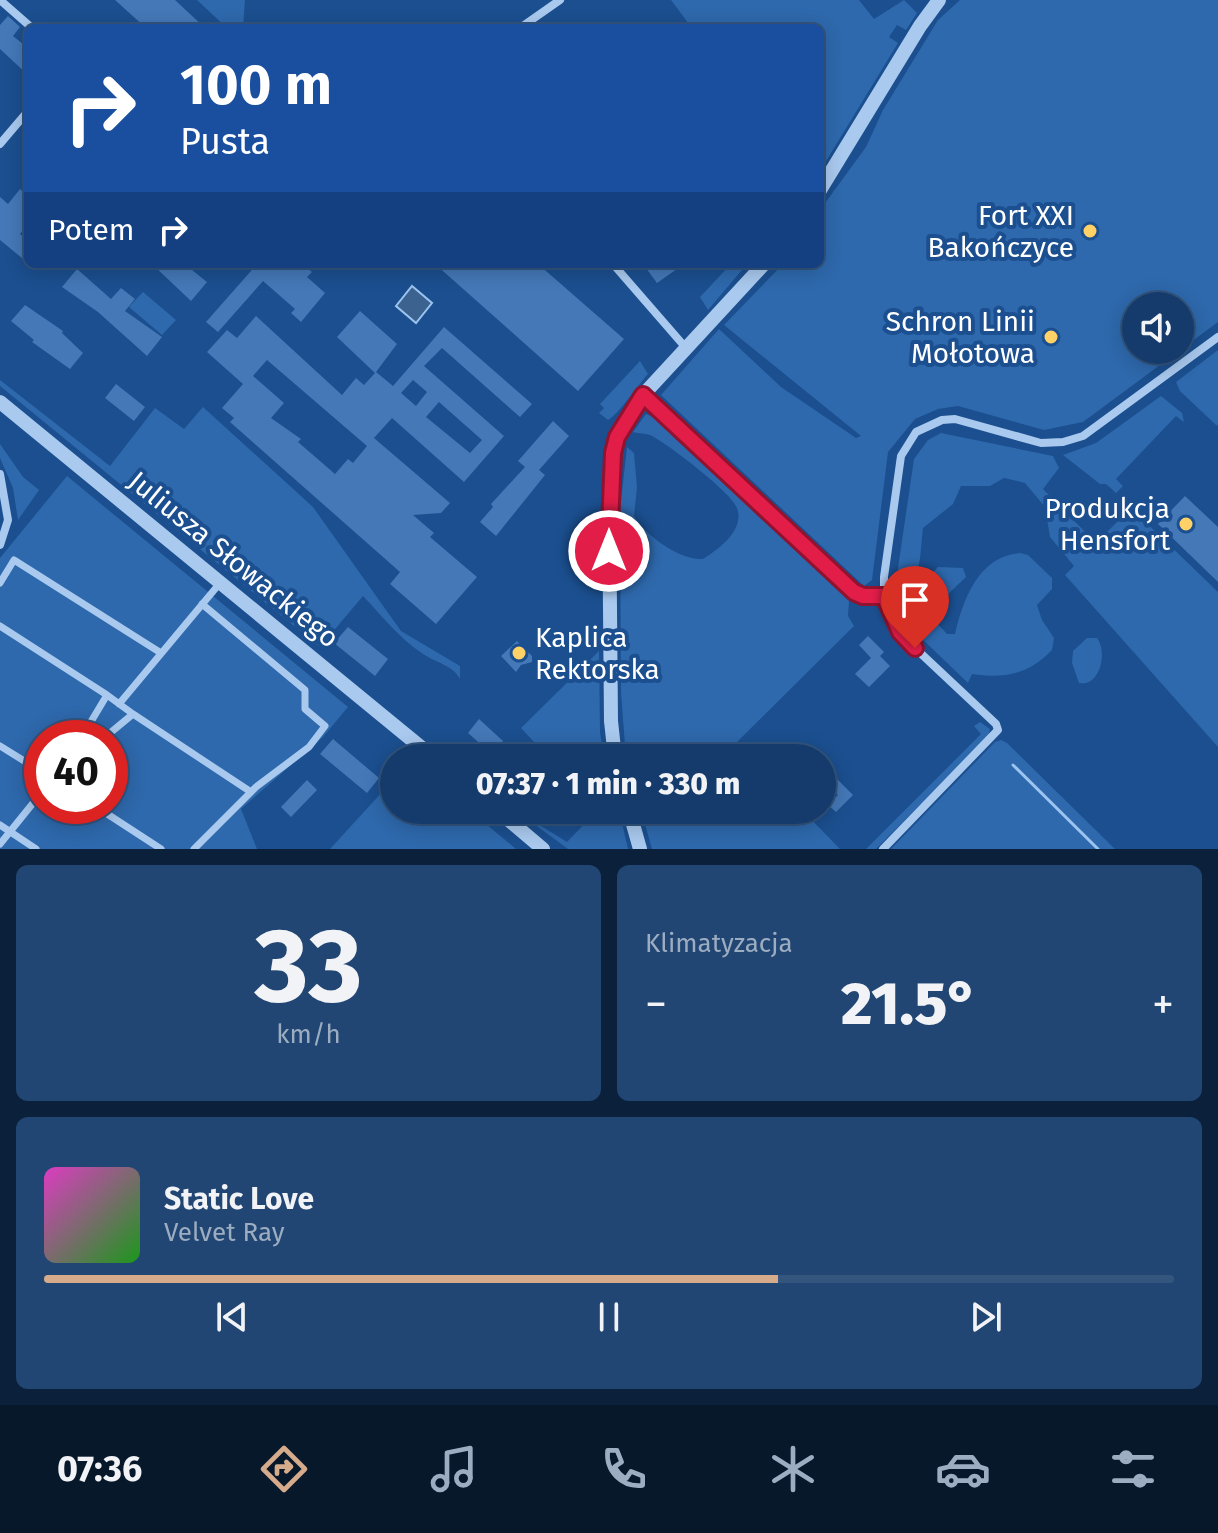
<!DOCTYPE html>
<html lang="pl">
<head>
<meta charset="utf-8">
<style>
	body { margin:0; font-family:"Fira Sans",sans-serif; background:#214673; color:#f1f3f6; height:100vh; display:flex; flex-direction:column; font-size:30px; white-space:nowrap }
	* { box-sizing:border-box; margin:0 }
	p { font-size:26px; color:#9dadc1 }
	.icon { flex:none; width:44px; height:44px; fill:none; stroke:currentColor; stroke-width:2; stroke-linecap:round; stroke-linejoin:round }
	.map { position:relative; height:849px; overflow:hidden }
	.panel { display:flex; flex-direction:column; gap:16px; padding:16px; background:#0b203b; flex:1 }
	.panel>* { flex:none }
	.guide { position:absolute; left:24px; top:24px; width:800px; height:244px; border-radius:12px; box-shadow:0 4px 20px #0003,0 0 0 2px #33557e; background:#1a4fa0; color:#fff; overflow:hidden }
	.fabs { position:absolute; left:1122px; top:292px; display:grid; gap:16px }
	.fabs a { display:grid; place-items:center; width:72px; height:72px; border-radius:50%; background:#143b6b; box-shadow:0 4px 20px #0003,0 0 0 2px #33557e; font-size:40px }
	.speed { position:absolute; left:24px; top:720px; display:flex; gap:16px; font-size:40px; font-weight:700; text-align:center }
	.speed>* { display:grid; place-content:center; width:104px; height:104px; border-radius:50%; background:#143b6b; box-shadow:0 4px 20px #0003,0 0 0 2px #33557e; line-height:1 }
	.speed .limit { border:12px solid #d22; background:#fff; color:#111 }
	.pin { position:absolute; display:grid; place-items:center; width:68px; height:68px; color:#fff; margin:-82px -34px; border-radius:50% 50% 50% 0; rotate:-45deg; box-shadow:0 0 8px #0007 }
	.pin .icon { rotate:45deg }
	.me { position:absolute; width:88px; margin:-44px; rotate:0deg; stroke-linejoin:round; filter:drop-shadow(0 0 6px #0008) }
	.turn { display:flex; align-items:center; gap:28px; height:168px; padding:0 24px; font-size:36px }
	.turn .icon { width:104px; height:104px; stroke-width:2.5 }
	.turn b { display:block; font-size:56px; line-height:68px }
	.then { display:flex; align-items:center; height:76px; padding:0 24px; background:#0003; gap:16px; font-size:30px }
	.big { font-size:60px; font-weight:800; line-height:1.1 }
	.panel .card { flex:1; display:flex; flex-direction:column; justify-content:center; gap:12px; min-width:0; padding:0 28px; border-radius:12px; background:#214673 }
	.panel .dial { align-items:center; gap:0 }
	.dial b { font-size:104px; line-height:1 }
	.song { display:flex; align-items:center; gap:24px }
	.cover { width:96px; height:96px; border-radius:12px; background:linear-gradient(135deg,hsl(310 70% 55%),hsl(120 70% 35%)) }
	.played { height:8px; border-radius:4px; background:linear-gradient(90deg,#d6ab8b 65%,#33557e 65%) }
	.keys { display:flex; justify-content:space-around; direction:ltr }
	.heat { display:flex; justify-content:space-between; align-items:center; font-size:44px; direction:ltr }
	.panel .tiles { flex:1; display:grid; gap:16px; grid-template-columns:1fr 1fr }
	.card:last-child { grid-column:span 2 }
	.trip { position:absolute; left:380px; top:744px; width:456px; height:80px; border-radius:40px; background:#143b6b; box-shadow:0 4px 20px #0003,0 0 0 2px #33557e; font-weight:800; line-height:80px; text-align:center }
	.tab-bar { display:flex; height:128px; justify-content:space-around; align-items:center; background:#08182b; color:#9dadc1 }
	.tab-bar .icon { width:56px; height:56px }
	.tab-bar .current { color:#d6ab8b }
	.tab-bar b { font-size:36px; color:#f1f3f6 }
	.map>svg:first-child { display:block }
	.green { fill:#2e69ad; fill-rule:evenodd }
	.water { fill:#3c6290; stroke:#9cc4f0; stroke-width:2 }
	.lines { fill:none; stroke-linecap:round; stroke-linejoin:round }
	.stream { stroke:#9cc4f0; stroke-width:3 }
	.building { fill:#4478b7; fill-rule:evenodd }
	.pedestrian { stroke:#a9c9ee; stroke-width:7 }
	.minor { stroke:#a9c9ee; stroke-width:8 }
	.tertiary { stroke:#a9c9ee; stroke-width:14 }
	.route-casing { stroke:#92132f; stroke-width:20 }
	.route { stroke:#e11d48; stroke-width:14 }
	.poi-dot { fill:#ffd166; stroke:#1b4f8f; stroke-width:3 }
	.labels { text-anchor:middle; stroke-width:8; stroke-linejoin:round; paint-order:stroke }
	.poi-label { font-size:28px; fill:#fff; stroke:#1b4f8f; text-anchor:end }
	.street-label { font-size:28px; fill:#fff; stroke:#1b4f8f }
</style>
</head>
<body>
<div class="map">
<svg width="1218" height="849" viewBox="0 0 1218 849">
	<rect width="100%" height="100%" fill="#1b4f8f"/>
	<path class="green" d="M197,0H245L243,28H227Z
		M671,0H859L874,19L904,0L917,13L906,30L897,25L889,37L898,43L820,171V28H692Z
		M960,0H1218V322L1083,422L1044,430L958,406L938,409L915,419L888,452L872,580L864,586L661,395L719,329L781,387L856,438L861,436L724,325L783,264H820V210L866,147L883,110L938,20ZM1136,306H1180V350H1136Z
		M731,264H747L708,310L700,297Z
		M143,292L176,320L162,335L129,307Z
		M1218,350V424L1217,426L1180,391L1176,382Z
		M640,361L648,374C638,385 618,415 608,420L599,413L604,408L600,404Z
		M0,380L110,466L155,408L184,429L203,407L313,507L401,631L460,666V679C454,666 435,662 423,654C400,639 382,616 363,596L320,647L0,386Z
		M1161,396L1182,413L1184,422L1176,416L1116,479L1123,486L1116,493L1106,484H1100L1063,455L1096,443Z
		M646,414L653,417L849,601L848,616L854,626L736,743L750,758H626L621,693L620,510L627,447L634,453L637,487L634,516C647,536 678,560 703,559C719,549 747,529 736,506C729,491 667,443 650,435C645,433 639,434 633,432Z
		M941,433L1053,456L1059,468L1043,489L1096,543L1131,508L1218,592V747L1065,575L1074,566L1050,537L1045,507L1025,483L1004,478L990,486H961L953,504L923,528C920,551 922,586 899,599L896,582L914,459L928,440Z
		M0,444L23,477L39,490L18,520L13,488L0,458Z
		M67,476L348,707L323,737L241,809L257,849H0V558ZM42,738H110V806H42Z
		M1020,553L1028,555L1052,578V589L1037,605L1042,620L1054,638L1052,650C1029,674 1005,679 972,674L968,683L918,635L904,615C920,611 938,622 947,634H955C963,599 979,556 1020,553Z
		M938,567L963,568L966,577L946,596C920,597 923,582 938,567Z
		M1087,638H1097C1108,652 1100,687 1079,683L1072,663L1073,651Z
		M599,651L600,732L604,758H549L521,728Z
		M980,722L990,729L988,737L876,849H866L981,734L974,726Z
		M1001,740L1007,743L1115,849H891L995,742Z
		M394,779V810H469L516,849H330Z
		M515,810L567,842L598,810H619L628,849H568Z
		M641,810H802L840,849H652Z"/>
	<path class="water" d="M412,286L432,303L416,323L396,306Z"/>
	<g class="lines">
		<path class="stream" d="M1013,765L1098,849"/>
	</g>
	<path class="building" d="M115,0H175L205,28H146Z
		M8,16L20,27L13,36L28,48V75L0,49V25Z
		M20,189L28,196V224L20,234L28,241V263L0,240V197L8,204Z
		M152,264L187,266L207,282L191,301Z
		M257,264H302L312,272L307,277L325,293L301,322L291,313L295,309L263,281L218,332L206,322Z
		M435,264H538L624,339L578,391Z
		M643,264H684L657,283Z
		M77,269L111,299L121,288L135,299L125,311L162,337L147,356L98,312L62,287Z
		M25,305L63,331L62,333L83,353L70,369L32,342L34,340L11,321Z
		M360,311L397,344L376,372L393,386L444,327L532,404L520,417L442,348L424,366L504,436L464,482L392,418L374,438L450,503L441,513L413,515L434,533L430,537L477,577L436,624L390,584L400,572L230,422L234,418L222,408L243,384L207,352L227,330L237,338L256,316L342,395L356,378L364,385L375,373L337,337ZM267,360L367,446L353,463L348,459L335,474L298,442L301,439L271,418L284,403L253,376ZM413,380L427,392L416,406L401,393ZM439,402L482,440L470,453L426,417Z
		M116,384L145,407L134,421L105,398Z
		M553,421L569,436L539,470L545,475L496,536L480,522L493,507L491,504L525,467L518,461Z
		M1185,496L1218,527V582L1158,524Z
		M348,627L388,659L375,676L334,643Z
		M868,636L884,652L880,656L890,666L869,687L855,674L871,658L859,645Z
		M517,641L532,656V662L521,665L516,672L501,656Z
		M479,719L503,741L490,758H478L486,749L468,733Z
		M333,739L379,778L367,793L320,754Z
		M837,779L853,795L836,812L828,805L838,795L829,786Z
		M307,780L317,790L291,817L281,807Z"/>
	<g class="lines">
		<path class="pedestrian" d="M0,583L14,560L161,653
			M0,626L107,695
			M119,704L220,583
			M133,714L251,792
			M87,738L89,725L107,695L133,714L104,738
			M0,746L42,772
			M95,806L161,849
			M0,825L36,849
			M0,844L42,792
			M194,849L256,787L309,747L325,726L305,709V690L202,604"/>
		<path class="minor" d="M0,0L32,28
			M520,28L560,0
			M0,144L28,111
			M613,264L686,348
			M643,395L854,592L863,596H884
			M0,474L8,520L0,545
			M883,849L998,730L996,724L915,648L891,616L884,596V577L901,456L916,432L942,420L955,419L1041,443L1063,442L1083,436L1218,337"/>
		<path class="tertiary" d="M820,190L920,26L939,0
			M0,402L434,758
			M615,758L611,721L609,498L617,437L643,395L764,264
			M497,810L543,849
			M629,810L640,849"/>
	</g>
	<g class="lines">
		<g class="route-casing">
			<path id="route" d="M609,551L613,453L617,437L643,395L854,592L863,596H884L900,632L915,648"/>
		</g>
		<use href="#route" class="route"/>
	</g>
	<g class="poi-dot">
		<circle cx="1090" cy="231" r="8"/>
		<circle cx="1051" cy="337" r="8"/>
		<circle cx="1186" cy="524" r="8"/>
		<circle cx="519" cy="653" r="8"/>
	</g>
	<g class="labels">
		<g class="poi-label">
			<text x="1074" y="225">Fort XXI<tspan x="1074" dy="32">Bakończyce</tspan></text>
			<text x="1035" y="331">Schron Linii<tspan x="1035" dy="32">Mołotowa</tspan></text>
			<text x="1170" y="518">Produkcja<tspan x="1170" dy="32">Hensfort</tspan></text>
			<text x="535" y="647" text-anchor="start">Kaplica<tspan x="535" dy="32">Rektorska</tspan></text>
		</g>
		<g class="street-label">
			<text transform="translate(234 559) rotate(39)" y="10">Juliusza Słowackiego</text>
		</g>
	</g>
</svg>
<div class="fabs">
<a><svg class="icon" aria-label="sound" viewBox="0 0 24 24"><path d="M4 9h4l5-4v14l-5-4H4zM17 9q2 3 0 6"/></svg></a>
</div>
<div class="speed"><div class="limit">40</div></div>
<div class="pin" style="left:915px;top:648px;background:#d93025"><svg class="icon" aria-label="arrive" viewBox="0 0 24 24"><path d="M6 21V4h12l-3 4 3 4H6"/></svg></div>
<svg class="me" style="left:609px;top:551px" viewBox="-20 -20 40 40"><circle r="17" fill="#e11d48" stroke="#fff" stroke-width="3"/><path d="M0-11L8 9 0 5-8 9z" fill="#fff"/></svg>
<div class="trip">07:37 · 1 min · 330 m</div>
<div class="guide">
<div class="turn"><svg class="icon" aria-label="right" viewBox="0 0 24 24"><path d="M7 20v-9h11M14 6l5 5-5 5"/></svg><div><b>100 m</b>Pusta</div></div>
<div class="then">Potem<svg class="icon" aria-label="right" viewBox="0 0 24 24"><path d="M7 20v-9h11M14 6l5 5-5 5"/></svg></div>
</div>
</div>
<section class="panel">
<div class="tiles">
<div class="card dial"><b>33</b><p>km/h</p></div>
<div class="card"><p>Klimatyzacja</p>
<div class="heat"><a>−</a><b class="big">21.5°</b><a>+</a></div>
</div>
<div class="card">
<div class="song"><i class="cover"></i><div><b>Static Love</b><p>Velvet Ray</p></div></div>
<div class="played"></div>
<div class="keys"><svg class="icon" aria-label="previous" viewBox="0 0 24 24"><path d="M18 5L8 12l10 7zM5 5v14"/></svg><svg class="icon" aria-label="pause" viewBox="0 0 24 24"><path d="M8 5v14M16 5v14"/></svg><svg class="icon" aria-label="next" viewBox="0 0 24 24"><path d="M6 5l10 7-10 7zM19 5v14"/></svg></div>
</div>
</div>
</section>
<nav class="tab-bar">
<b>07:36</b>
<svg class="icon current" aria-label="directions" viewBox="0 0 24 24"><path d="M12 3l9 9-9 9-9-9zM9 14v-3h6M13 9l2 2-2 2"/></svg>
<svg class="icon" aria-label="music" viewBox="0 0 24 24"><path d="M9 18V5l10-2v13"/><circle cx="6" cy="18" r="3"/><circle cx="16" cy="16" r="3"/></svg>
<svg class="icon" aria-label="phone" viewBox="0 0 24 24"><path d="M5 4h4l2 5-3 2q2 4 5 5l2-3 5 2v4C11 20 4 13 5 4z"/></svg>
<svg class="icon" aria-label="climate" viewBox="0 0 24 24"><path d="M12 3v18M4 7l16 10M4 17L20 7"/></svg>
<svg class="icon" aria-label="car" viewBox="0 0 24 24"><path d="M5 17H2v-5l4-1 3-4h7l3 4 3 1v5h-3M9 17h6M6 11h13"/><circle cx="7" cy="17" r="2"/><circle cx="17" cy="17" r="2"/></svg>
<svg class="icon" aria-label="filters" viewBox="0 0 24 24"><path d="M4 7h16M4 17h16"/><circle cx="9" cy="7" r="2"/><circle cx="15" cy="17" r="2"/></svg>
</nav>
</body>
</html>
